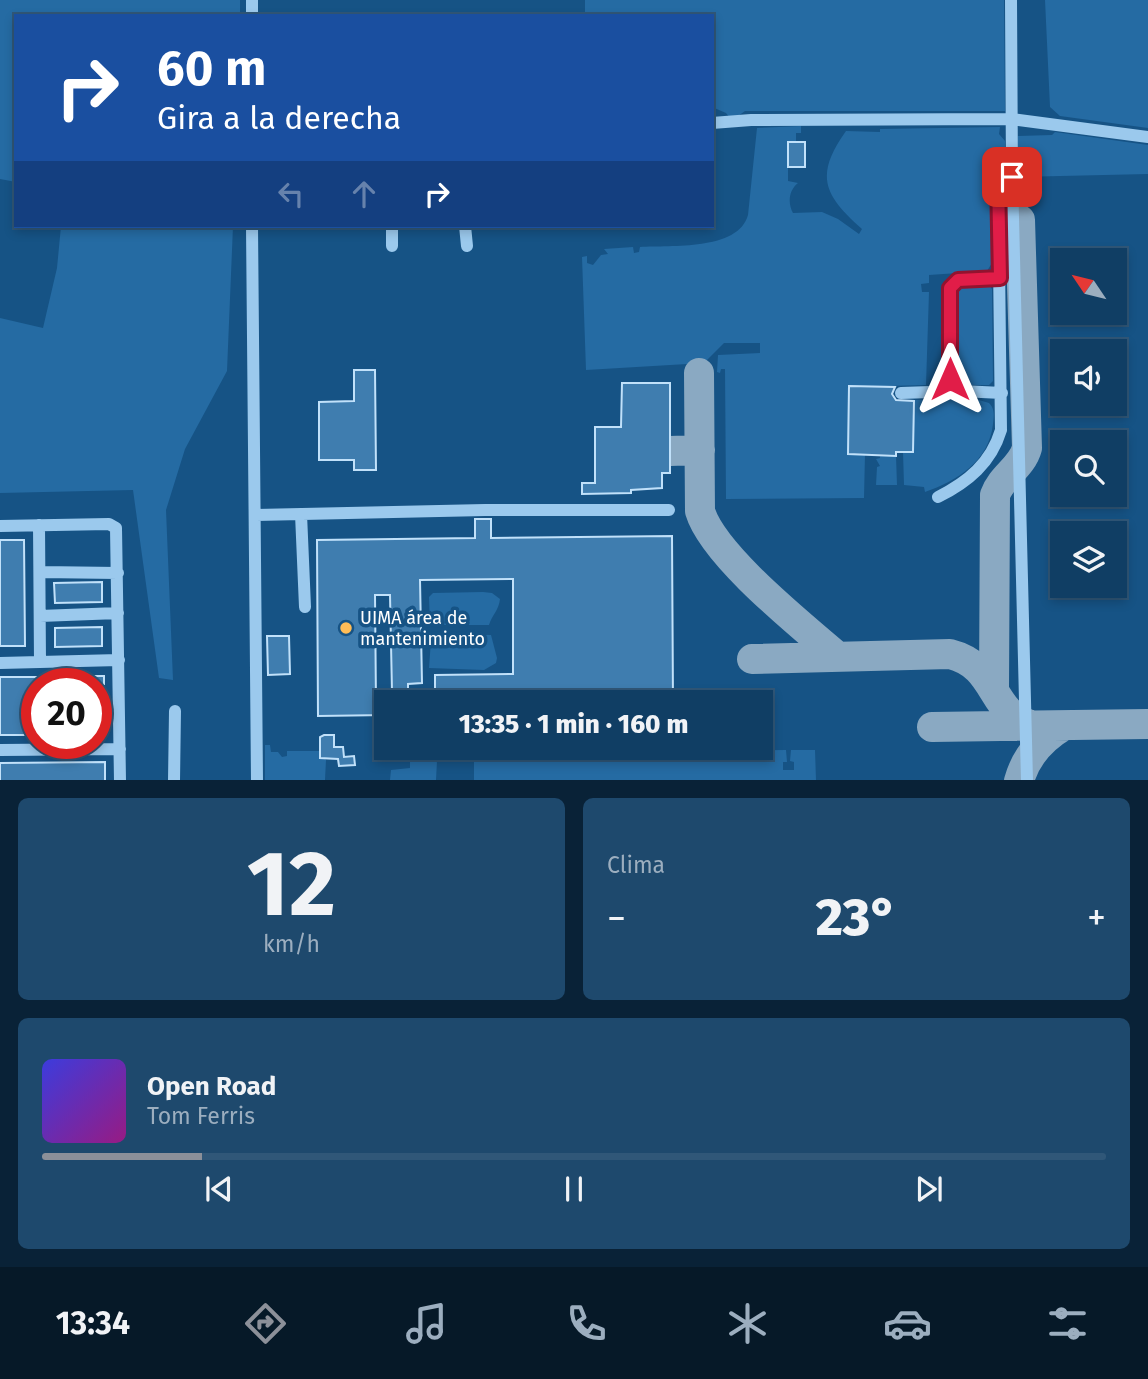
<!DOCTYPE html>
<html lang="es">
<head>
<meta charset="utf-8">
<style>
	body { margin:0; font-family:"Fira Sans",sans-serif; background:#1e496d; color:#f1f3f6; height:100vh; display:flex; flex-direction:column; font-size:26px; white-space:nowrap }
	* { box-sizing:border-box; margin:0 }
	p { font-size:23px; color:#9caebf }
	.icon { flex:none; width:38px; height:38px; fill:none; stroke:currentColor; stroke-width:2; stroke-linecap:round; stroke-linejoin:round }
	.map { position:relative; height:780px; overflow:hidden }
	.sheet { display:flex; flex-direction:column; gap:18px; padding:18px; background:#092237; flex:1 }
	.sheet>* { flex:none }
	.top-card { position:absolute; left:14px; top:14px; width:700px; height:214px; border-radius:0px; box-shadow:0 4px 10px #0003,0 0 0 2px #305778; background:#1a4fa0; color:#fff; overflow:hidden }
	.needle { width:46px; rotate:305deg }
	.controls { position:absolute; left:1050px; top:248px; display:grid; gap:14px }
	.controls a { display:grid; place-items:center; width:77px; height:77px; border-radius:0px; background:#103e64; box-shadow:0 4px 10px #0003,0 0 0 2px #305778; font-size:35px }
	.speed { position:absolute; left:21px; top:668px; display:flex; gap:14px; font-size:35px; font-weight:700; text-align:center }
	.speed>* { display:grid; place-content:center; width:91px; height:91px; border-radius:50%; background:#103e64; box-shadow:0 4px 10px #0003,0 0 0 2px #305778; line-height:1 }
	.speed .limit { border:10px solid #d22; background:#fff; color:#111 }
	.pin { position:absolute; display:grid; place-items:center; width:60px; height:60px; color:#fff; margin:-30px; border-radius:14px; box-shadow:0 4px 10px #0006 }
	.me { position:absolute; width:77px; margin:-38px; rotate:0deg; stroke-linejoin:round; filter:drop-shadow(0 0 5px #0008) }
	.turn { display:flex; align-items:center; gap:24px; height:147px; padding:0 28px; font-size:32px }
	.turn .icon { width:91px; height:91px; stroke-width:2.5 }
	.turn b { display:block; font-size:49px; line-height:60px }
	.lanes { display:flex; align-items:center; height:66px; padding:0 28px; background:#0003; justify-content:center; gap:35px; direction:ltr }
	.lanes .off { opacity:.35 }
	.big { font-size:52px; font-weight:800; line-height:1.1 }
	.sheet .tile { flex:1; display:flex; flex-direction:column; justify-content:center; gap:10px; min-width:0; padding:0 24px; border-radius:10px; background:#1e496d }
	.sheet .dial { align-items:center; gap:0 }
	.dial b { font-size:91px; line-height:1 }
	.song { display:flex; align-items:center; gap:21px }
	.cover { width:84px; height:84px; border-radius:10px; background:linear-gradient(135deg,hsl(240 70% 55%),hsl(310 70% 35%)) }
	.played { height:7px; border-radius:4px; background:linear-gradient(90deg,#8c9099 15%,#305778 15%) }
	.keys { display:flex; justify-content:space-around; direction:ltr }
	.heat { display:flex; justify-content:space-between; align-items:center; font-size:38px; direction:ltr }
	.sheet .tiles { flex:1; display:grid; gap:18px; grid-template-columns:1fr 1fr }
	.tile:last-child { grid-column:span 2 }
	.trip { position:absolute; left:374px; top:690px; width:399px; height:70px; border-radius:0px; background:#103e64; box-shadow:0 4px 10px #0003,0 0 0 2px #305778; font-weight:800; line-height:70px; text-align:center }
	.menu { display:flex; height:112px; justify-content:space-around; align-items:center; background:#061928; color:#9caebf }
	.menu .icon { width:49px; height:49px }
	.menu .current { color:#8c9099 }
	.menu b { font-size:32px; color:#f1f3f6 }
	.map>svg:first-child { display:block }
	.green { fill:#256ba3 }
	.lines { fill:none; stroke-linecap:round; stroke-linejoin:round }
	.taxiway { stroke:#8aa9c2; stroke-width:30 }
	.building { fill:#3f7daf; stroke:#c1e1fa; stroke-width:2 }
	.minor { stroke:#9bc9ed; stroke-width:12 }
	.route-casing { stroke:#92132f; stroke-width:18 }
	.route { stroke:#e11d48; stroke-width:12 }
	.poi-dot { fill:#ffbd57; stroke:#165385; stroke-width:2.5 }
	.labels { text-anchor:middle; stroke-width:7; stroke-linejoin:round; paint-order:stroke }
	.poi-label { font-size:18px; fill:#fff; stroke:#165385; text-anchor:start }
</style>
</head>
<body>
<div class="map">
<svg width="1148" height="781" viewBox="0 0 1148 781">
	<rect width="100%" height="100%" fill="#165385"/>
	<path class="green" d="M0,0H240V16H16V182L0,179Z
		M585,0H1004L1005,111H745L738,116L730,118L726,113L712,107V16H585Z
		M1045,0H1148V128L1060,116L1050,107Z
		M801,126V133H796V142H788V181L798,183C788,191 788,204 793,213L822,212L838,219L859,234L862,229C824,195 814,176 846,131L880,132V129L1000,127L999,134L1005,141V172L991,175L992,263L987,271L929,275V283L921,284L922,292H929L926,385L849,387L848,454H865L864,498L726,499L725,369H721L720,373L717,372L718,355L760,353V343H724L704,363L586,370L582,257L587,256V263L593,265L601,255L608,254L604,249L633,247L634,253L639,252L640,247C671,245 738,251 748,215L757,128Z
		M1055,132L1148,145V174L1017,177L1018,136L1052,135Z
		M61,226H233L227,371L185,449L166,510L173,680L159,678L133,490L0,493V318L43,328L57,268Z
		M966,285L990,286L992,289L993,381L989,385H968L959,373L957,289Z
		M972,398L989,403C995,409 994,415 993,424C989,461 957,481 925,492L924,487L904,485L903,452H913L914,400Z
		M880,455L896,456L897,485H876L877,467L880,466L876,459L880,458Z
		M483,592L492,593L500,599C499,610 492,615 489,625H430L429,597L433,593Z
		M434,634L491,635L497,658L496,663L484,670L429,668L431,640Z
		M265,745H270L271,752H278L282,757L287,756V751H320L326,760L325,780H265Z
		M786,750L787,762H783V770H794V762L790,761L791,750H815L816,780H468H474V760H466V757L472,752Z
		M410,752H453L459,755L460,760L437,761L436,780H390L391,770L410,768Z"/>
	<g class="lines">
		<path class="taxiway" d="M699,373L700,511C713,555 801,625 838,657
			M670,451L700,450
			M752,659L950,654C1001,667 987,715 1037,727
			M994,689L995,495C1001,477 1022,467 1027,448L1020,220
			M932,727L1148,724
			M1019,781C1026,756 1041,739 1063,726"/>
	</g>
	<path class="building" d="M788,142H805V167H788Z
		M354,370H375L376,470H354V460H319V402L354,401Z
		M622,383H670V473H662V488L631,490V493L582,494V483H595V427H621Z
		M849,386L895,387L892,394L896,400L914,401L913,452H896V456L848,454Z
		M475,519H491V538L672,536L673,702H435V675L513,674V579L420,580L422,683L408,684V692H392L390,595H375L376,704H387V715L318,716L317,540L475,538Z
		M0,540H24L25,646H0Z
		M102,582V602L55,603L54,583Z
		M102,627V646L55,647V628Z
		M267,636H289L290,674L268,675Z
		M70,676H104V684H70Z
		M0,677H37V735H0Z
		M324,735H334V747H343L344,757L354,756L355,765L339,766L338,759L320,758V737Z
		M105,762V781H0V763Z"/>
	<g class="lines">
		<path class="minor" d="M1011,0L1012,177L1027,781
			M252,16V0
			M712,123L751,120L1011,119L1148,137
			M252,226L257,781
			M465,226L467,246
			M392,246V226
			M961,391L956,388L951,379L950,288L958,280L1000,278
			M901,393L961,391L1002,393
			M938,497C968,482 991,463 1001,430L998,179L1012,177
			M301,514L305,607
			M256,515L485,510H669
			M39,525L40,662
			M0,526L109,524L116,528L120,781
			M40,572L118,573
			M40,616L118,613
			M0,663L119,660
			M0,750L120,749
			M174,781L175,711"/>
	</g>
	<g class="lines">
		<g class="route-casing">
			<path id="route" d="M950,379V288L958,280L1000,278L998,179L1012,177"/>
		</g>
		<use href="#route" class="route"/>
	</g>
	<circle class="poi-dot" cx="346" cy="628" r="7"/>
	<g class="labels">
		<g class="poi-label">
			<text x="360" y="624">UIMA área de<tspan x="360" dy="21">mantenimiento</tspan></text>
		</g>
	</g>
</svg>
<div class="controls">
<a><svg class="needle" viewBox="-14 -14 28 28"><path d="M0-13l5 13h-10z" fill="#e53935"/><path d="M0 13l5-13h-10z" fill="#9caebf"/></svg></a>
<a><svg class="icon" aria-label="sound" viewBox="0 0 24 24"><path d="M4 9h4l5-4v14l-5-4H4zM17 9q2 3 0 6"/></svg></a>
<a><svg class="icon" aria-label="search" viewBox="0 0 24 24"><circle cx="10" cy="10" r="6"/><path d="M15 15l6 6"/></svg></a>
<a><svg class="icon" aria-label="layers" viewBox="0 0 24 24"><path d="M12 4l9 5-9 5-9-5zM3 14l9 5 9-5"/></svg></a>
</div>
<div class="speed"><div class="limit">20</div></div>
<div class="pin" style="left:1012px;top:177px;background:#d93025"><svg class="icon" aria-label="arrive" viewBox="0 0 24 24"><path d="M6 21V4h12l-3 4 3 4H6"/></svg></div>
<svg class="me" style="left:950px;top:379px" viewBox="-20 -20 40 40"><path d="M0-17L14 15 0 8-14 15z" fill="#e11d48" stroke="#fff" stroke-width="4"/></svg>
<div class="trip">13:35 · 1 min · 160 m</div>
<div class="top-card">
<div class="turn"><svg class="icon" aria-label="right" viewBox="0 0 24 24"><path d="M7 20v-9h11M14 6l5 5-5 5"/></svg><div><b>60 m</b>Gira a la derecha</div></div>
<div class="lanes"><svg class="icon off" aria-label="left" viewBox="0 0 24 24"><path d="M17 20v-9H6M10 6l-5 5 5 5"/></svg><svg class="icon off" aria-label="ahead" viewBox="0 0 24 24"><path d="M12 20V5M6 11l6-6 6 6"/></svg><svg class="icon" aria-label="right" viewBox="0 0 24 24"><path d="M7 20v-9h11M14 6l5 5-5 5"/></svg></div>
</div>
</div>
<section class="sheet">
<div class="tiles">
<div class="tile dial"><b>12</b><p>km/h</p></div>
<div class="tile"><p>Clima</p>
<div class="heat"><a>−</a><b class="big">23°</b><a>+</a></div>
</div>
<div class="tile">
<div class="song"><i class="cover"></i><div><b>Open Road</b><p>Tom Ferris</p></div></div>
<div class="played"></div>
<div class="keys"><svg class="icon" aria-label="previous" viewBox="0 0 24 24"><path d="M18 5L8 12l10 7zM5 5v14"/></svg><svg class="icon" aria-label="pause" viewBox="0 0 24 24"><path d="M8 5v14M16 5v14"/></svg><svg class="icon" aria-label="next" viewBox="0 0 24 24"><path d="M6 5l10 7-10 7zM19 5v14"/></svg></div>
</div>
</div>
</section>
<nav class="menu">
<b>13:34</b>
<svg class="icon current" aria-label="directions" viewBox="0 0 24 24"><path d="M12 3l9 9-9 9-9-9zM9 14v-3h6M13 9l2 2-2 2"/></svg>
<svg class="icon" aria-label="music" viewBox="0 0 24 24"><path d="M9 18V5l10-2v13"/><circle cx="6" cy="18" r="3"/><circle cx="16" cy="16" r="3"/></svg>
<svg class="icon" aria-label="phone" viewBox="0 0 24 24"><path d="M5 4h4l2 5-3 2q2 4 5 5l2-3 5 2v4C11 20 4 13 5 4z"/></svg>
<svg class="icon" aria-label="climate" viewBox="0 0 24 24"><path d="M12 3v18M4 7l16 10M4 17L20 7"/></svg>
<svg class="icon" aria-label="car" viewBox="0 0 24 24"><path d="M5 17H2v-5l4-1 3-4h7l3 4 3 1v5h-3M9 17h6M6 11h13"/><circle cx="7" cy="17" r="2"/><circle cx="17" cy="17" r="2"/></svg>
<svg class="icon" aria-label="filters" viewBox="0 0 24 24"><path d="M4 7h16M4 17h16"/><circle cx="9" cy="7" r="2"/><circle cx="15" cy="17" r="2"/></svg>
</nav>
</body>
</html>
